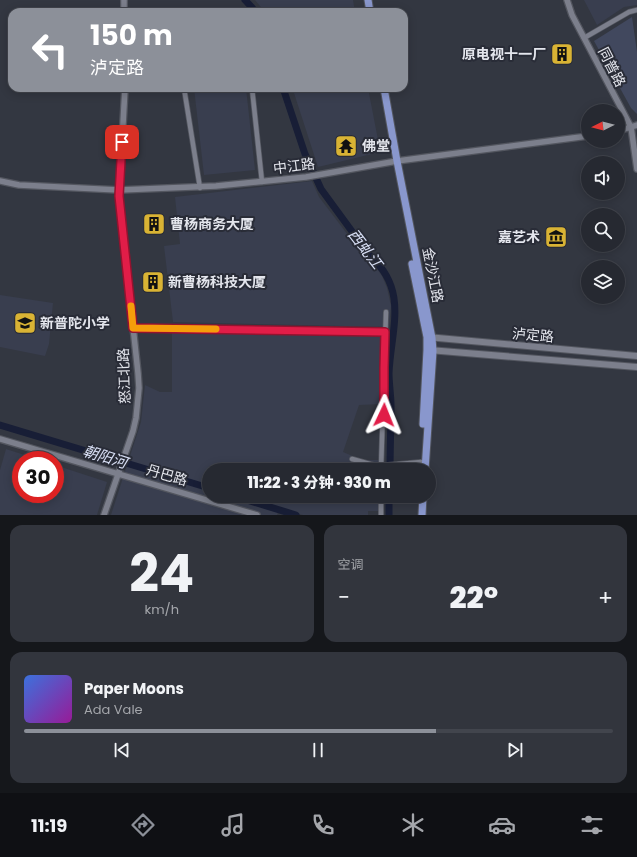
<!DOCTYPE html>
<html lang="zh">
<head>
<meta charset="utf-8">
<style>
	body { margin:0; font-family:Poppins,"Noto Sans SC",sans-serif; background:#32353d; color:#f1f3f6; height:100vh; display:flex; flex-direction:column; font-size:15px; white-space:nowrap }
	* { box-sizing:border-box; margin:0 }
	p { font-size:13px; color:#a4a6ab }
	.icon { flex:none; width:22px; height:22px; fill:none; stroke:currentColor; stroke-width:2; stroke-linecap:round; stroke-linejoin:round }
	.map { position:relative; height:515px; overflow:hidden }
	.details { display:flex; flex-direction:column; gap:10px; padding:10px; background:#15171b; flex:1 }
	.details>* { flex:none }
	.guide { position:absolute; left:8px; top:8px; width:400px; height:84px; border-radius:12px; box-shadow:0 2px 10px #0003,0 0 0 1px #42454d; background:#8c9099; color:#fff; overflow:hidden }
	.needle { width:26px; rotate:264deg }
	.tools { position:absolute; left:581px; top:104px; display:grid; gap:8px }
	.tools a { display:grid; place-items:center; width:44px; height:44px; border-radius:50%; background:#262931; box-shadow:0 2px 10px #0003,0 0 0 1px #42454d; font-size:20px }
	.speed { position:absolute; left:12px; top:451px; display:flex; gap:8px; font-size:20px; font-weight:700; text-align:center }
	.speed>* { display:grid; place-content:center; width:52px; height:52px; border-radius:50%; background:#262931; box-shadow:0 2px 10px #0003,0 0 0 1px #42454d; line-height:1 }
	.speed .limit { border:6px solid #d22; background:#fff; color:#111 }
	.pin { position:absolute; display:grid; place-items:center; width:34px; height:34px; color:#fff; margin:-17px; border-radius:8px; box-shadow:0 2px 6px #0006 }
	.me { position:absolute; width:44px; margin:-22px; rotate:2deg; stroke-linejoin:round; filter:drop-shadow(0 0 3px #0008) }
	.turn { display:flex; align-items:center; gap:14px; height:84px; padding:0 16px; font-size:18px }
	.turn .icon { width:52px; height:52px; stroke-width:2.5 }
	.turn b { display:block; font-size:28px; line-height:34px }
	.big { font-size:30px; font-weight:800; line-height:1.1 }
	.details .widget { flex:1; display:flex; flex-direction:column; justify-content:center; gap:6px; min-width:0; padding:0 14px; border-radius:12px; background:#32353d }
	.details .dial { align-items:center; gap:0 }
	.dial b { font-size:52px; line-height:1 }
	.song { display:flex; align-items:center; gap:12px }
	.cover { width:48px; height:48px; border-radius:6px; background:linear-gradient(135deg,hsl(220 70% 55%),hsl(300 70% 35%)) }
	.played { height:4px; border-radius:2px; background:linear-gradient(90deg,#8c9099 70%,#42454d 70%) }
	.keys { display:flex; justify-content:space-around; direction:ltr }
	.heat { display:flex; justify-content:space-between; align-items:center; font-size:22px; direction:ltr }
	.details .tiles { flex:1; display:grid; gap:10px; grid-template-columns:1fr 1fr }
	.widget:last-child { grid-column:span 2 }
	.trip { position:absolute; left:202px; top:463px; width:234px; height:40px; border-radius:20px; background:#262931; box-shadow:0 2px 10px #0003,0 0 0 1px #42454d; font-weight:800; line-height:40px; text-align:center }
	.tabs { display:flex; height:64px; justify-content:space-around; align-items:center; background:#0f1014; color:#a4a6ab }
	.tabs .icon { width:28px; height:28px }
	.tabs .selected { color:#8c9099 }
	.tabs b { font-size:18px; color:#f1f3f6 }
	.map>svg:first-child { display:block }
	.built { fill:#393e4f }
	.green { fill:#41485e }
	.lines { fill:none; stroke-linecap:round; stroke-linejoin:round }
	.river { stroke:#181e36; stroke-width:7 }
	.minor-casing { stroke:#53565f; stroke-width:6 }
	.tertiary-casing { stroke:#53565f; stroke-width:8 }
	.secondary-casing { stroke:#53565f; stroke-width:8 }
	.primary-casing { stroke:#53565f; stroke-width:9 }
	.minor { stroke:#7c7f8c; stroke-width:4.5 }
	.tertiary { stroke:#7c7f8c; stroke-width:5.5 }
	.secondary { stroke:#7c7f8c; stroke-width:6 }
	.primary { stroke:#8997cd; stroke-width:7 }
	.route-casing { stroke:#92132f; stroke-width:10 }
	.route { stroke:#e11d48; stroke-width:7 }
	.slow { stroke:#f59e0b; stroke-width:7 }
	.labels { text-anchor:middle; stroke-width:4; stroke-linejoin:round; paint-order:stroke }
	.poi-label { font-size:14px; font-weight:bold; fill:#e4e6ed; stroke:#292c37; text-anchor:start }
	.street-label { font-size:14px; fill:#e4e6ed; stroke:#292c37 }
	.water-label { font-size:15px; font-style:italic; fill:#d9e0f6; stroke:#292c37 }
</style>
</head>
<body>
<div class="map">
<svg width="637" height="515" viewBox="0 0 637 515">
	<rect width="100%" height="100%" fill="#333741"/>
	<path class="built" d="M255,0H353L355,12H265Z
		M584,0H637V5L624,7L597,25Z
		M194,88H246L255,170L204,175Z
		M312,88H368L379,145L376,153L318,167L294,93Z
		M312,181L319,197L367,260L375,266L382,276L387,288L391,306L389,327L173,322L164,246L180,244L175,197Z
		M0,295L53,303L49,344L45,356L0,347Z
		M172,331L381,334L382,404L359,405L343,452L362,460H380V470H209V496H379V511H368V515H303L280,508L277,515H111L141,422L145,385L160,392H172Z
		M6,449L40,460H21V494H55V465L107,482L97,515H0V470Z"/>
	<path class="green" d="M632,17L637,52V114L631,108L594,41Z"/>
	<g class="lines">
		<path class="river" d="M245,0L256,12
			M283,88L305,154L321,189L370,256C409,290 391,329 389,373C389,384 391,395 391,406C391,427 390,449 390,470
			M0,425L209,488
			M234,496L296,515
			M389,515V496"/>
		<g class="minor-casing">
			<path id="minor" d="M584,38L629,12L637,10
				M184,88L200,188
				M252,88L262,182
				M133,328L385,332
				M352,459L377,466L421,462
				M381,470L386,312
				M381,515V496"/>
		</g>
		<g class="tertiary-casing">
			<path id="tertiary" d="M124,0V12
				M567,0L572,15L631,127L637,169
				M618,131L637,125
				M0,181L19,185L119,190L216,186L306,177L397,161L588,136
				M0,439L257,515
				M104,515L133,431L136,418L139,388L138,373L119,196L125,88"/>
		</g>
		<g class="secondary-casing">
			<path id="secondary" d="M427,337L637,356
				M429,350L637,367"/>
		</g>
		<g class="primary-casing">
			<path id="primary" d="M368,0L370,12
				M384,88L397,161L432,338L433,351L425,470
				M412,264L427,337V350L423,424
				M422,515L423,496"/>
		</g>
		<use href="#minor" class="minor"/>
		<use href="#tertiary" class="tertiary"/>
		<use href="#secondary" class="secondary"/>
		<use href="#primary" class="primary"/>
	</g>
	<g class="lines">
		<g class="route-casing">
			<path id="route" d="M122,142L119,196L133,328L385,332L384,368V415"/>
		</g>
		<use href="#route" class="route"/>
		<path class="slow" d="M131,306L133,328L216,329"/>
	</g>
	<defs>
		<g id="building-square" transform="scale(1.15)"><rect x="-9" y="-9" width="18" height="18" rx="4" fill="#d9b334" stroke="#292c37"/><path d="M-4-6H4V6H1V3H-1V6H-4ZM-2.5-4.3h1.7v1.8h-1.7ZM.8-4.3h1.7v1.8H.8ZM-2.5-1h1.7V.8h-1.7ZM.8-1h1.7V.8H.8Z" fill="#111"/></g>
		<g id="temple-square" transform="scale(1.15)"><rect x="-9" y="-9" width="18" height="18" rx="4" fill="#d9b334" stroke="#292c37"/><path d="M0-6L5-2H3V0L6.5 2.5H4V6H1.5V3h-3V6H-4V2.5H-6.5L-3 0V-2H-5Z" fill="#111"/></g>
		<g id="museum-square" transform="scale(1.15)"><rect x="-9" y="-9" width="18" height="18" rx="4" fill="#d9b334" stroke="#292c37"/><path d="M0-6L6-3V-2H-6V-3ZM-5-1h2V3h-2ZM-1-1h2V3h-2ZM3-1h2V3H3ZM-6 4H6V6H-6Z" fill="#111"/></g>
		<g id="school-square" transform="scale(1.15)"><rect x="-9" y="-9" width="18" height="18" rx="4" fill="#d9b334" stroke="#292c37"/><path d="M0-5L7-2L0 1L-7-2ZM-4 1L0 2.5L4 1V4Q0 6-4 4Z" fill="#111"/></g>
	</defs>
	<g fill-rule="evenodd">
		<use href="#building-square" x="562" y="54"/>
		<use href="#temple-square" x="346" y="146"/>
		<use href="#building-square" x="154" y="224"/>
		<use href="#museum-square" x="556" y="237"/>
		<use href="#building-square" x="153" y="282"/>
		<use href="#school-square" x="25" y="323"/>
	</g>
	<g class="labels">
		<g class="poi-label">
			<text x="546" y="59" text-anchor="end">原电视十一厂</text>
			<text x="362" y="151">佛堂</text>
			<text x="170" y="229">曹杨商务大厦</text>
			<text x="540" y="242" text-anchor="end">嘉艺术</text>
			<text x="168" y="287">新曹杨科技大厦</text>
			<text x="40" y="328">新普陀小学</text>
		</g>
		<g class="street-label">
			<text transform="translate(612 67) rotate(63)" y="5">同普路</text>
			<text transform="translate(294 166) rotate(-7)" y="5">中江路</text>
			<text transform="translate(433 275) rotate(79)" y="5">金沙江路</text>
			<text transform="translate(533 335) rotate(5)" y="5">泸定路</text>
			<text transform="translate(124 376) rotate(-92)" y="5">怒江北路</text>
			<text transform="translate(167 475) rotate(16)" y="5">丹巴路</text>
		</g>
		<g class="water-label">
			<text transform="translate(365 249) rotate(52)" y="5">西虬江</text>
			<text transform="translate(105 457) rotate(17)" y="5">朝阳河</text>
		</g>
	</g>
</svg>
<div class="tools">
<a><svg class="needle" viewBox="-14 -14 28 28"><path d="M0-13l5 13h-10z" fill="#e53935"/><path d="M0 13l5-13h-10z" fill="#a4a6ab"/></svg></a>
<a><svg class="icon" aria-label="sound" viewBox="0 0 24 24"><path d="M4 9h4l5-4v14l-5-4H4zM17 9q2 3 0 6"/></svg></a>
<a><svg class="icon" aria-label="search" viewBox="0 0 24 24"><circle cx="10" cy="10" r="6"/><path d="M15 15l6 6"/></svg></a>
<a><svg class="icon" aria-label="layers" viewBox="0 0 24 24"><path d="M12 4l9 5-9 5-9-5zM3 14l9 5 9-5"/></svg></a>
</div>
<div class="speed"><div class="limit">30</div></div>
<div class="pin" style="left:122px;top:142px;background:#d93025"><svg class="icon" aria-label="arrive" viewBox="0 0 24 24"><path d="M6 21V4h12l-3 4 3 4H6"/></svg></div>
<svg class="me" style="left:384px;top:415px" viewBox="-20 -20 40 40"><path d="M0-17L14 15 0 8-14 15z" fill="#e11d48" stroke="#fff" stroke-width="4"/></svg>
<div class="trip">11:22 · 3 分钟 · 930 m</div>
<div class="guide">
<div class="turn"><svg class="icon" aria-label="left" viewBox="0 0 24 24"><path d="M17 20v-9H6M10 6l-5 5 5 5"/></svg><div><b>150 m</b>泸定路</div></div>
</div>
</div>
<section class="details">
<div class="tiles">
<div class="widget dial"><b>24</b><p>km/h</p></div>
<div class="widget"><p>空调</p>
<div class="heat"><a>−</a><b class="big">22°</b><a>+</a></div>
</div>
<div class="widget">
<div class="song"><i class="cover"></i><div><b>Paper Moons</b><p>Ada Vale</p></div></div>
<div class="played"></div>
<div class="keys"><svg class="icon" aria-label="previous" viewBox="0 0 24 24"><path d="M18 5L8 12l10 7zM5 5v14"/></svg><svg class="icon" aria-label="pause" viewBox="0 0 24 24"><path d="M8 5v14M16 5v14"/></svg><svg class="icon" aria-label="next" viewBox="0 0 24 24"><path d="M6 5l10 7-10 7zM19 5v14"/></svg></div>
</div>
</div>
</section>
<nav class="tabs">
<b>11:19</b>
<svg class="icon selected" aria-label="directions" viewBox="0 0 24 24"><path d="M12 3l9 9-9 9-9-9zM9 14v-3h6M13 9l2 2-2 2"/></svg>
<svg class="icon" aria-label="music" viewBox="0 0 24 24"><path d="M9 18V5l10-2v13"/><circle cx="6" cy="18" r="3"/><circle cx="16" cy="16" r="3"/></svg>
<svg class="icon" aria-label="phone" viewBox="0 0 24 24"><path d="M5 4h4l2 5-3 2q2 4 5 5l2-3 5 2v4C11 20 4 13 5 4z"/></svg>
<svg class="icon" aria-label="climate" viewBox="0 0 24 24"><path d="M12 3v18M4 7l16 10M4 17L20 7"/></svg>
<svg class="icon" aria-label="car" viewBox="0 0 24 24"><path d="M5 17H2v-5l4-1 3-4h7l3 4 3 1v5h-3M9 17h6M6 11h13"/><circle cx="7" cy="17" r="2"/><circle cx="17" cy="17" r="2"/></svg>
<svg class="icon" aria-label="filters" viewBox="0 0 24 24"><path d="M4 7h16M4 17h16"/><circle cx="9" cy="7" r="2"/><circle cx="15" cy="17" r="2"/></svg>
</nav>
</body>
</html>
